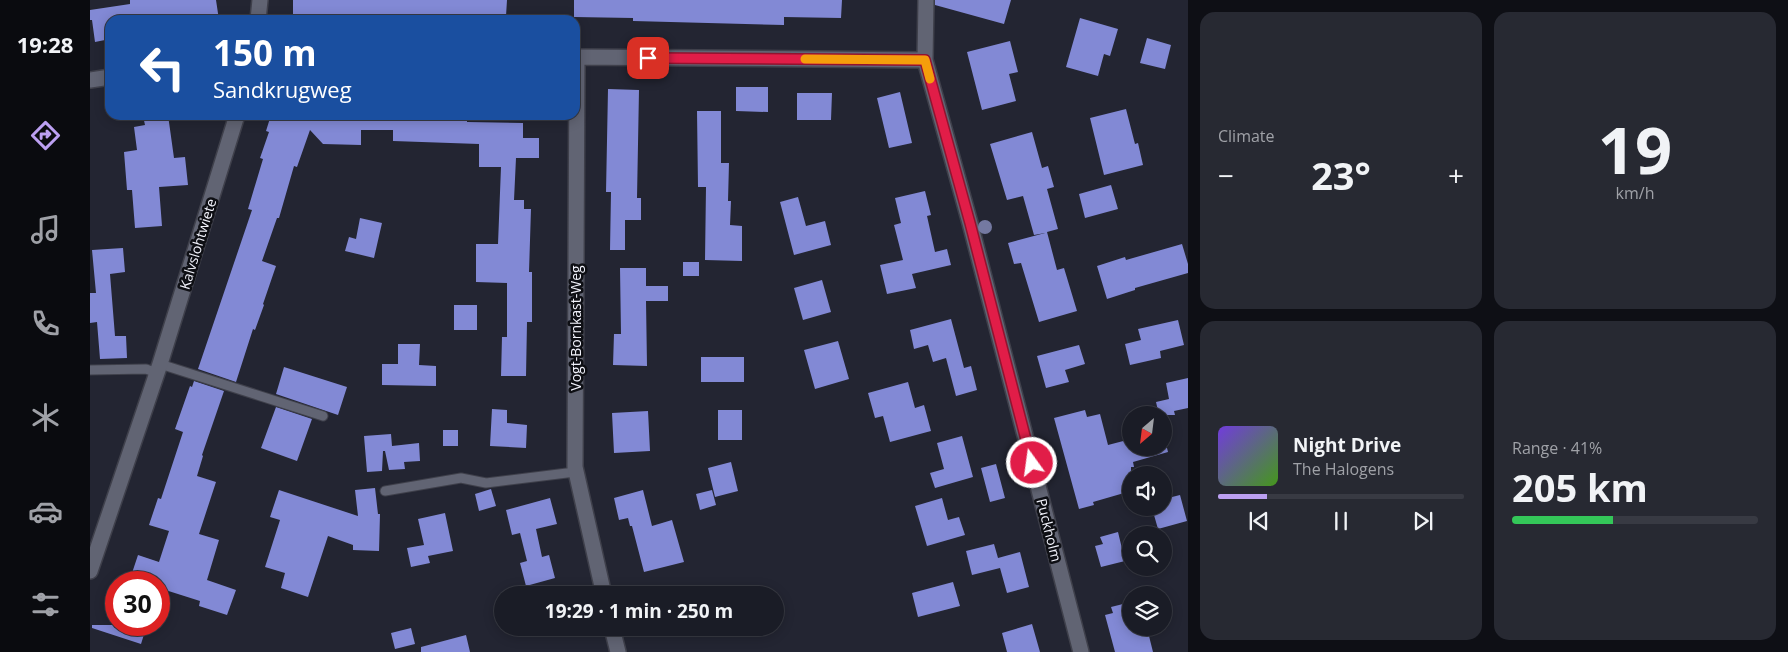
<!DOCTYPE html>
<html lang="en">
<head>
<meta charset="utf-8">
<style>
	body { margin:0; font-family:"Open Sans",sans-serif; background:#272932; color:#f1f3f6; height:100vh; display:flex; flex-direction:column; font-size:19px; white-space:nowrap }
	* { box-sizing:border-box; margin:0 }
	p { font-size:16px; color:#9fa1a7 }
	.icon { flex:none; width:28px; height:28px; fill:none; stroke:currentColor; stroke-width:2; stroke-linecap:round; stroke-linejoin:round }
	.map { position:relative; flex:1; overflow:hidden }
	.sheet { display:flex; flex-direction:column; gap:12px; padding:12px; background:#0e0f15; width:600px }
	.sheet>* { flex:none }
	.guide { position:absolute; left:15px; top:15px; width:475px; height:105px; border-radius:15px; box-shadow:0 2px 12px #0003,0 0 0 1px #383a43; background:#1a4fa0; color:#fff; overflow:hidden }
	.needle { width:32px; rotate:208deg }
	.buttons { position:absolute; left:1032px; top:406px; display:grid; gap:10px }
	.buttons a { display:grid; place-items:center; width:50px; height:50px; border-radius:50%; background:#1a1c26; box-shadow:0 2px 12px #0003,0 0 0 1px #383a43; font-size:25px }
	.speed { position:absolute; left:15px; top:571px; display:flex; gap:10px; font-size:25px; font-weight:700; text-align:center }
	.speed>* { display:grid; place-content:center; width:65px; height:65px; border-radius:50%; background:#1a1c26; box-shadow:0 2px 12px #0003,0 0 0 1px #383a43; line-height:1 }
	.speed .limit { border:8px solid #d22; background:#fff; color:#111 }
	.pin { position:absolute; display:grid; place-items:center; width:42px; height:42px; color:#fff; margin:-21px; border-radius:10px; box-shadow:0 2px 8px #0006 }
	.me { position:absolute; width:55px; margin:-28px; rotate:346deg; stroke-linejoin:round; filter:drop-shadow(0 0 4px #0008) }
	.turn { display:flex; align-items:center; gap:18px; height:105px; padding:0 25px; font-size:22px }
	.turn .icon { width:65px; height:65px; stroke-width:2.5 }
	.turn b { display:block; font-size:35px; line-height:42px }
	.big { font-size:38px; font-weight:700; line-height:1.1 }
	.sheet .tile { flex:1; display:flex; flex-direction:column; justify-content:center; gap:8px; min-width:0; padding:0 18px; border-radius:15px; background:#272932 }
	.sheet .dial { align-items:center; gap:0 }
	.dial b { font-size:65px; line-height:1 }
	.song { display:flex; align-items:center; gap:15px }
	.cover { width:60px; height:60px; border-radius:8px; background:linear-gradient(135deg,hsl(260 70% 55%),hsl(100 70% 35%)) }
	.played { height:5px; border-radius:2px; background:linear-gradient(90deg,#bca0f2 20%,#383a43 20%) }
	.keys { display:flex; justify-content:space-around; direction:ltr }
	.heat { display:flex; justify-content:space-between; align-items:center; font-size:28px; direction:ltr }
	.charge { height:8px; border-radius:4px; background:linear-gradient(90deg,#34c759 41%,#383a43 0) }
	.sheet .tiles { flex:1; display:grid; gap:12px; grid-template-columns:repeat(2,1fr) }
	.trip { position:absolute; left:404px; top:586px; width:290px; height:50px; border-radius:25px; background:#1a1c26; box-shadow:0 2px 12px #0003,0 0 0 1px #383a43; font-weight:700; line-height:50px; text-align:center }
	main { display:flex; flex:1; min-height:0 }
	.menu { display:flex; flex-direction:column; width:90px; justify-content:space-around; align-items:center; background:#0a0b0f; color:#9fa1a7 }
	.menu .icon { width:35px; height:35px }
	.menu .active { color:#bca0f2 }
	.menu b { font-size:22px; color:#f1f3f6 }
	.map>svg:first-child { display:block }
	.building { fill:#8289d5 }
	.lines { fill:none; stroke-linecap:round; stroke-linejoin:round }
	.lane-casing { stroke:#3f404b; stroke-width:11 }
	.street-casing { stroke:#3f404b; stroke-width:18 }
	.lane { stroke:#616473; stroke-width:9 }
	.street { stroke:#616473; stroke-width:15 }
	.tree { fill:#7479a1 }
	.route-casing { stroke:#92132f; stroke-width:12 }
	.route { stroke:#e11d48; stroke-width:9 }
	.slow { stroke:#f59e0b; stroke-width:9 }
	.labels { text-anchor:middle; stroke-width:5; stroke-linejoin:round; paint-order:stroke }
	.street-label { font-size:14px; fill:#f2f3fc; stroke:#0e0f14 }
</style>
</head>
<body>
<main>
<nav class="menu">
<b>19:28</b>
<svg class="icon active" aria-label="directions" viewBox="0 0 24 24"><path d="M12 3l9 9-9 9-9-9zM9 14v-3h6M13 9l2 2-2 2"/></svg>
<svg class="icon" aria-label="music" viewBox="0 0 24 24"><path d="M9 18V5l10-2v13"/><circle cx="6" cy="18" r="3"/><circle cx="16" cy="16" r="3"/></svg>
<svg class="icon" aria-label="phone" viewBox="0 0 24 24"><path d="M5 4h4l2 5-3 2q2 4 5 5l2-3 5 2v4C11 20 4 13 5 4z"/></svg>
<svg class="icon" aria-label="climate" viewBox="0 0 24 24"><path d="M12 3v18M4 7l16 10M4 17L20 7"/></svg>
<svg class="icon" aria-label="car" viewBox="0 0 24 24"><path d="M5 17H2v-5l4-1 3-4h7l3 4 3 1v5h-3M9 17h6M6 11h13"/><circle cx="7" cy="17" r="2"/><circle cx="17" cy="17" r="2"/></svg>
<svg class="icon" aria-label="filters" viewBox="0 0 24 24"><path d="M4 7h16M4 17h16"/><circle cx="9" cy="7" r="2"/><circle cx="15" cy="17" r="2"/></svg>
</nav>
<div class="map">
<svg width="1098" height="652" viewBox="0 0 1098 652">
	<rect width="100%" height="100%" fill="#232532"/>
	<path class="building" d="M40,0H126L129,20H20V39L5,42L2,20H0V10L40,4Z
		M203,0H417L416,16L380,14V16L203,15Z
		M484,0H752L751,18L694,17V25L543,21V18L484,17Z
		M845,0H921L914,24L845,5Z
		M990,18L1028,29L1020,56L1014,54L1008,76L976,67Z
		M1057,38L1081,45L1075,69L1050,63Z
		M920,41L928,72L919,74L926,101L892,110L877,52Z
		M646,87H678V112L646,111Z
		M518,89L549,90L547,198H551V220H535V250H520L521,192H516Z
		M810,92L822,143L799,148L787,98Z
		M707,93H742L741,120H707Z
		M1036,109L1045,144L1048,143L1053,165L1014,175L1000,118Z
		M607,111H631V163H639L638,201H641L640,225L652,226V261L615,260L616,187H608Z
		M64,115H78L84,158L95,157L98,185L69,187L72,226L45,228L42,190H37L34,152L47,150L44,127L55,125L53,116Z
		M181,115H377V122L433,123V138H449V158H426L424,200H434V209H441L439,272H442V322H437L436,376H411L412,337H417V283L386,282V244H408L411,167H389V144L303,141V130H271V145L233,144L220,130L207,167L204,166L189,218H187L172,261L186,266L173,304L174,305L165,330L163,329L146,382L108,369L162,210L158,209L173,159L170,158L179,132L176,131Z
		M942,132L952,168L958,166L964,187L957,189L968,229L957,232L967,270L974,268L987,311L949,322L931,263L924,264L918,243L955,233L944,235L933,196L917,200L900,144Z
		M1021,185L1028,209L995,218L989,194Z
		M835,191L841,215L837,216L845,252L857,249L861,265L822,274L826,288L797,294L790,265L813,260L804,225L811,223L805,198Z
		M708,197L716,226L735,221L741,245L704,255L690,202Z
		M270,218L292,223L284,258L255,251L259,237L266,239Z
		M1092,244L1098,264V273L1045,288V290L1017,299L1007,266L1035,257L1036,260Z
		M33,248L35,272L20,274L25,336H36L37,358L10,359L7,322L0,323V293H6L2,250Z
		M593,262H609V276H593Z
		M530,268H556V286H578V301H556L557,366L523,365L524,334H531Z
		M732,280L741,312L713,320L704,288Z
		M364,305H387V330H364Z
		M861,319L874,368L881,366L887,390L866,396L856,358L843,362L838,345L824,349L820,330Z
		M1088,320L1094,345L1070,351L1071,358L1040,365L1035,344L1051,340L1048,329Z
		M748,341L759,379L725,389L714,350Z
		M308,344H330L329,365L346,366V386L292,385V364H308Z
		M989,345L995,364L975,370L979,382L956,388L947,356Z
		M611,357H654V382H611Z
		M194,367L257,387L248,415L186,394Z
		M1098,378V408L1084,411L1085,415H1069L1066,402L1079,399L1076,383Z
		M104,381L134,391L112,455L113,456L107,476L126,482L109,534L129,540L117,580L146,590L137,615L109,606L110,601L69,588V582H39L48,555L69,562L79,531L59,525L68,498L71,499L93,432L85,429L100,386L102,387Z
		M818,382L825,408L834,405L841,431L800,442L793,416L785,418L778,393Z
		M186,407L222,419L207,461L171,448Z
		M402,409L417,410V423L437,425L436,448L400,446Z
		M628,410H652V440H628Z
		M995,410L997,417L1010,414L1018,445L1041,439V448H1077L1078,452L1043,462L1044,467H1041V491L1003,502L1004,505L989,509L964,418Z
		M558,411L560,451L524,453L522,413Z
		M353,430H368V446H353Z
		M301,434L302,446L329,443L330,461L314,462L315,469L299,470L295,451H293L292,471L277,472L274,436Z
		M872,436L883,477L845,488L840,473L854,469L847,443Z
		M641,462L648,491L625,497L618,468Z
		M906,464L915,498L900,502L891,468Z
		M285,488L288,514H290L289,551L263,550V545L238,536L218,597L191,588L195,573L175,567L190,520L180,517L189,490L268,516L265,490Z
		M401,489L406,506L389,511L385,494Z
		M553,490L562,526L582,520L594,562L554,572L542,526H540L538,518L529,520L524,498Z
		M622,490L626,505L610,510L606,494Z
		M1090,495L1097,521L1068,529L1062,508H1074V499Z
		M460,498L467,524L446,529L452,557L459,555L465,578L436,586L430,563L437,561L430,533L422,535L416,510Z
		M852,498L858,520L869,517L875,535L837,546L825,506Z
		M355,513L363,551L338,556L340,563L321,567L317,548L334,545L328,519Z
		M1028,532L1035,561L1011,567L1005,546L1013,544L1010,537Z
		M904,544L908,558L930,552L939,587L917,593L910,568L882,575L876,551Z
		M863,582L870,606L828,617L822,593Z
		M1037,603L1041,620V628H1057L1063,652H1025L1015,615L1023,613L1021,607Z
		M942,624L950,652H917L912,633Z
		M2,625H57L51,644L2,628Z
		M321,628L325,644L305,649L301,633Z
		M376,635L380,652H331V647Z"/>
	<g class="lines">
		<g class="lane-casing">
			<path id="lane" d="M70,364L233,416
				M0,370L56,369L67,373
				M295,491L371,478L396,483L485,472"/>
		</g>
		<g class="street-casing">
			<path id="street" d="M836,0L835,60L880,223L991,652
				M168,20L170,0
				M485,57L835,60
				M487,57L485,467L514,595
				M0,80L20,77
				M0,571L70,364L147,115
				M522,628L528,652"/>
		</g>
		<use href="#lane" class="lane"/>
		<use href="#street" class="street"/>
	</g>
	<circle class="tree" cx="895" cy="227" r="7"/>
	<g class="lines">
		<g class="route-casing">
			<path id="route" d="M558,58L835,60L880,223L942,463"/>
		</g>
		<use href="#route" class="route"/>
		<path class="slow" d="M715,59L835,60L840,79"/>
	</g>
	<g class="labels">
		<g class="street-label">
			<text transform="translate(108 244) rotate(-73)" y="5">Kalvslohtwiete</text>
			<text transform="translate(486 328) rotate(-90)" y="5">Vogt-Bornkast-Weg</text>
			<text transform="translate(959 530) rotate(76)" y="5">Puckholm</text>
		</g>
	</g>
</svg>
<div class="buttons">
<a><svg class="needle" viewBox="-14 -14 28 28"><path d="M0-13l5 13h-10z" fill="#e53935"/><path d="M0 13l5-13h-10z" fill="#9fa1a7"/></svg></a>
<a><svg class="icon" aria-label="sound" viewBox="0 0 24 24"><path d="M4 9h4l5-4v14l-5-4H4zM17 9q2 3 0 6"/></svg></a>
<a><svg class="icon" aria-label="search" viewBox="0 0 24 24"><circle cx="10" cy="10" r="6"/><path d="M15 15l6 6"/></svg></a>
<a><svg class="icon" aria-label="layers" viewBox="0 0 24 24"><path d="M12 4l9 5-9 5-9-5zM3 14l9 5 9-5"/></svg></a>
</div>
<div class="speed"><div class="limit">30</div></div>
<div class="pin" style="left:558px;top:58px;background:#d93025"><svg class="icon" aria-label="arrive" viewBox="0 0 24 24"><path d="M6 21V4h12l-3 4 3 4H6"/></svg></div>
<svg class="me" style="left:942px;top:463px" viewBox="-20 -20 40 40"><circle r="17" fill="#e11d48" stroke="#fff" stroke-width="3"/><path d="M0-11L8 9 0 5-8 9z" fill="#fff"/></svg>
<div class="trip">19:29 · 1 min · 250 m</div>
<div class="guide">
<div class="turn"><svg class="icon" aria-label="left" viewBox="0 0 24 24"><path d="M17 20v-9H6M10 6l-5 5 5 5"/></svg><div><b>150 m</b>Sandkrugweg</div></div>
</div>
</div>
<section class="sheet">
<div class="tiles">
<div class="tile"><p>Climate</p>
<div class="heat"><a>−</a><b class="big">23°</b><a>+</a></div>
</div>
<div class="tile dial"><b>19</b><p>km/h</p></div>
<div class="tile">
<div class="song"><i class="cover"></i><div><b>Night Drive</b><p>The Halogens</p></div></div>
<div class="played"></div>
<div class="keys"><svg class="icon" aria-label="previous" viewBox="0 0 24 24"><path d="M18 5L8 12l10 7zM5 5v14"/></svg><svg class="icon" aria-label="pause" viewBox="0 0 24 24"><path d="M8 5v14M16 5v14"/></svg><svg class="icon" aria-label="next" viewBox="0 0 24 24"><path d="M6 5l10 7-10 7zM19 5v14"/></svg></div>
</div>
<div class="tile"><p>Range · 41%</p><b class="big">205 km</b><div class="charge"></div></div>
</div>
</section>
</main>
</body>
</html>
